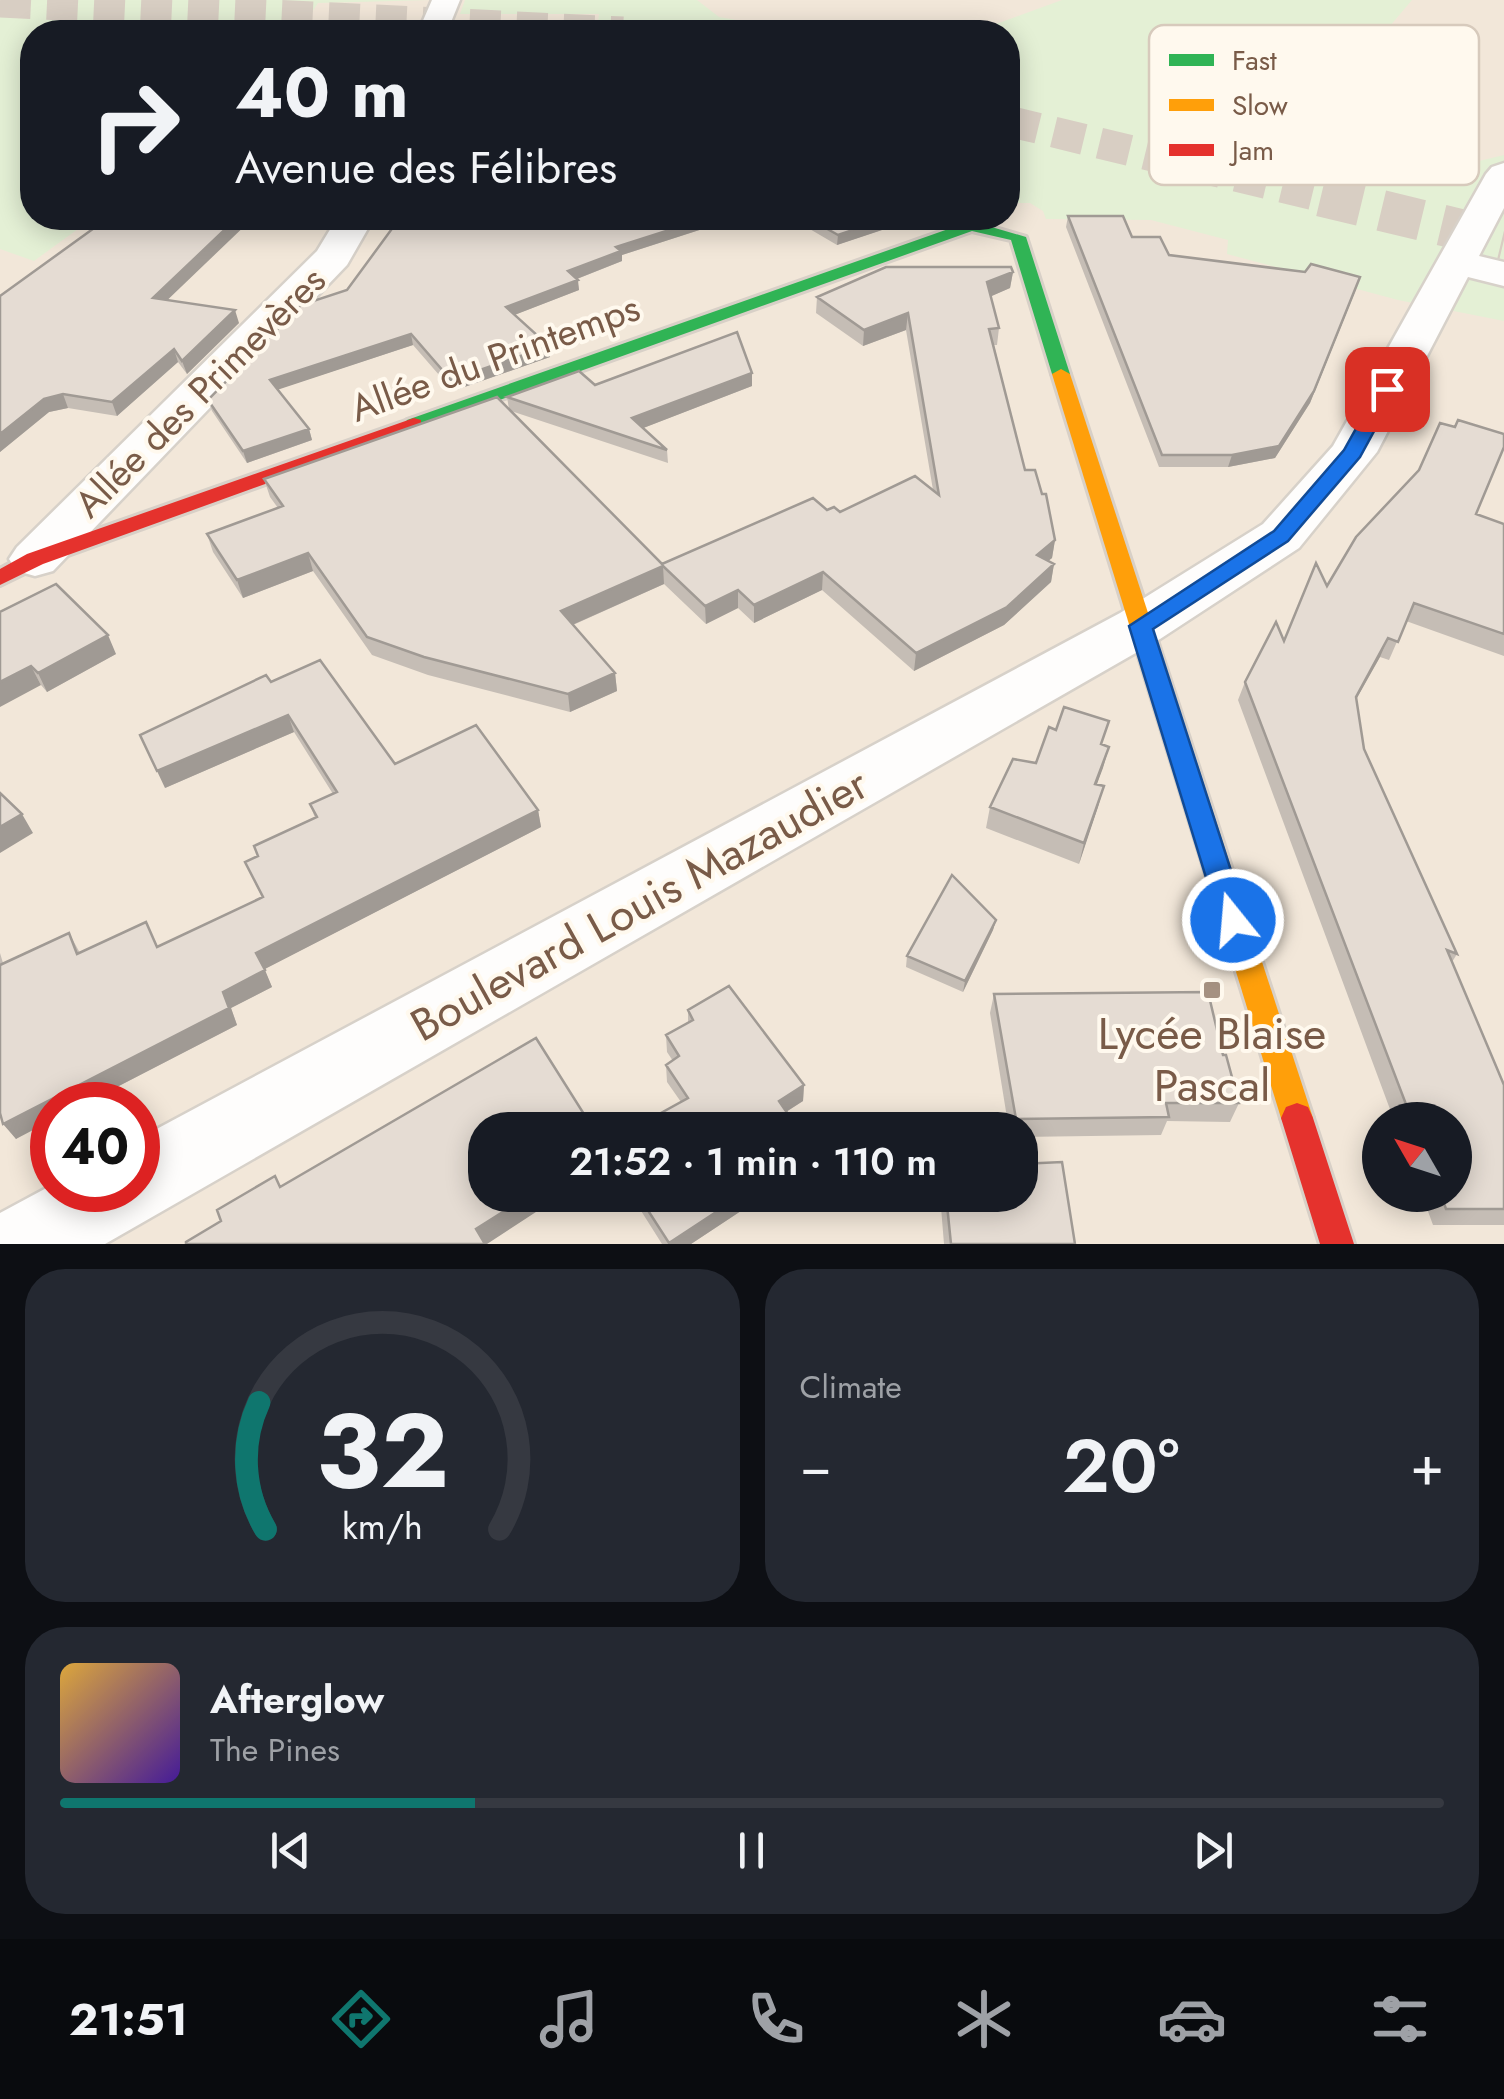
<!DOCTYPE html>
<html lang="en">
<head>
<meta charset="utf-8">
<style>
	body { margin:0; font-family:Jost,sans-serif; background:#242831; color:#f1f3f6; height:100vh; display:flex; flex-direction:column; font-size:38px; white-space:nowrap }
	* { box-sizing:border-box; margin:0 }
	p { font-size:32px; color:#9ea1a6 }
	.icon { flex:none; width:55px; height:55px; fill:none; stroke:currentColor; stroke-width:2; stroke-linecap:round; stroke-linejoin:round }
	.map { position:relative; height:1244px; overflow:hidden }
	.side { display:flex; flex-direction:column; gap:25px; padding:25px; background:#0d0f14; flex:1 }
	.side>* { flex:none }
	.hud { position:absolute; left:20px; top:20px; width:1000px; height:210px; border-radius:40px; box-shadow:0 5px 25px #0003; background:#171b24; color:#f1f3f6; overflow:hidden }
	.needle { width:65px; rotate:309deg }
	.tools { position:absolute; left:1362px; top:1102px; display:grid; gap:20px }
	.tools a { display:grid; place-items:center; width:110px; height:110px; border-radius:50%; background:#171b24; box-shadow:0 5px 25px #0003; font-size:50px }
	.speed { position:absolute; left:30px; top:1082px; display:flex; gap:20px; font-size:50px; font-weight:700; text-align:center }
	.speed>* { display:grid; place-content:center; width:130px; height:130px; border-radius:50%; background:#171b24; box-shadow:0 5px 25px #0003; line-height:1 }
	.speed .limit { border:15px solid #d22; background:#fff; color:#111 }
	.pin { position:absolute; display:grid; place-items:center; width:85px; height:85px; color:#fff; margin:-42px; border-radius:20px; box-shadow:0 5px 15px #0006 }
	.me { position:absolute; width:110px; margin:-55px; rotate:343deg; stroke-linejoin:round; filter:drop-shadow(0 0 8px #0008) }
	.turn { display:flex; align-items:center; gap:35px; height:210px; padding:0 50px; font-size:45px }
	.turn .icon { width:130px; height:130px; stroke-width:2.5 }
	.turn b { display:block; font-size:70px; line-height:85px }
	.big { font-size:75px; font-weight:600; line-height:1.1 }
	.side .widget { flex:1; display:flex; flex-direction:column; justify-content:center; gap:15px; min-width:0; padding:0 35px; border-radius:40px; background:#242831 }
	.side .dial { align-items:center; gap:0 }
	.dial svg { height:260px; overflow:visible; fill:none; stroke:#363941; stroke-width:7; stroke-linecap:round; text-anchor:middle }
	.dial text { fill:#f1f3f6; stroke:none }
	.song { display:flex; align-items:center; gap:30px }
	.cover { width:120px; height:120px; border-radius:15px; background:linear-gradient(135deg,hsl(40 70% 55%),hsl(260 70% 35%)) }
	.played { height:10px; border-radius:5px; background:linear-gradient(90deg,#0f766e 30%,#363941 30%) }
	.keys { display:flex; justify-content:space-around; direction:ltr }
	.heat { display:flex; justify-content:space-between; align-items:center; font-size:55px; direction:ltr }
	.side .tiles { flex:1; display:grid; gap:25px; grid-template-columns:1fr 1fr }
	.widget:last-child { grid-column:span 2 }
	.trip { position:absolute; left:468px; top:1112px; width:570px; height:100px; border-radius:40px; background:#171b24; box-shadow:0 5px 25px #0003; font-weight:600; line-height:100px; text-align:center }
	.tab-bar { display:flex; height:160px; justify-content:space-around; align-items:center; background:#090b0e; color:#9ea1a6 }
	.tab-bar .icon { width:70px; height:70px }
	.tab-bar .current { color:#0f766e }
	.tab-bar b { font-size:45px; color:#f1f3f6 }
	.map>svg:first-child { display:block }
	.residential { fill:#f2e7d9; fill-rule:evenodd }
	.green { fill:#e4f0d5 }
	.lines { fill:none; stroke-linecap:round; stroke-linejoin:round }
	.highway-tunnel-far1 { stroke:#d8cec3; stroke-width:31; stroke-dasharray:31 16; stroke-linecap:butt }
	.highway-tunnel { stroke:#d8cec3; stroke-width:41; stroke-dasharray:41 21; stroke-linecap:butt }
	.street-casing { stroke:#d7d1c9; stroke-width:5 }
	.fast-casing { stroke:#d8d0c7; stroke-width:6 }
	.slow-casing { stroke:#d8d0c7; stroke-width:6 }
	.jam-casing { stroke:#d8d0c7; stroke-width:6 }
	.street { fill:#fefdfc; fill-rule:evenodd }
	.fast { fill:#30b455; fill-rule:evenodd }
	.slow { fill:#ff9f0a; fill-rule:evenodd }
	.jam { fill:#e5322d; fill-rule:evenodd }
	.wall { fill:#c5bdb5 }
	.shaded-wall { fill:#a09a94 }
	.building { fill:#e5dcd3; stroke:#a09a94; stroke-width:2.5 }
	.route { fill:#1a73e8; stroke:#114b97; stroke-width:2.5 }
	.poi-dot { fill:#a59181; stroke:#fff9ee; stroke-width:4 }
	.labels { text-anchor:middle; stroke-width:8; stroke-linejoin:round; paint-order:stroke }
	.street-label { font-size:38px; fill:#795b48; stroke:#fff9ee }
	.near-street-label { font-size:45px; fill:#795b48; stroke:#fff9ee }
	.near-poi-label { font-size:45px; fill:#795b48; stroke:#fff9ee }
	.key { fill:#fff9ee; stroke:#d7cabc; stroke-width:2.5 }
	.key-label { font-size:28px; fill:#795b48 }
</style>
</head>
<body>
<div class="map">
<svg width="1504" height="1244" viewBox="0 0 1504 1244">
	<rect width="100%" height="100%" fill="#f8f4ec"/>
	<path class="residential" d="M0,0H1504V1244H0ZM32,32H1008V218H32ZM52,1105H138V1190H52ZM1380,1120H1455V1195H1380ZM485,1130H1020V1195H485Z"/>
	<path class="green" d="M0,0H431L318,3L299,32H32V218H93L34,261L0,249Z
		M465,0H697L719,17L807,32H597L599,14H460Z
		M1062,0H1412L1306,125L1475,162L1504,155V321L1398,300L1227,254L1228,240L1151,220L1046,219L1043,211L1030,203H1008V32H939L999,23Z"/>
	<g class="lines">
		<path class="highway-tunnel-far1" d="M0,2L623,32
			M1008,121L1331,199"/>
		<path class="highway-tunnel" d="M1321,196L1504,240"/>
		<g class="street-casing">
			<path id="street" d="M432,0H460L447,32H418Z
				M1504,163V208L1479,256L1504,262V286L1468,277L1377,452L1299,548L1160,639L105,1244H0V1213L52,1185V1190H138V1139L1120,613L1263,524L1333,446L1486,174L1492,167Z
				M337,218H374L347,265L53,571L35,576L17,571L9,559L17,547L317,251Z"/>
		</g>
		<g class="fast-casing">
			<path id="fast" d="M971,221L1026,237L1070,374L1067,378H1055L1052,374L1011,240L972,231L421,428H407L405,424L407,420Z"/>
		</g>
		<g class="slow-casing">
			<path id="slow" d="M1061,369L1070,374L1313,1118L1308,1129L1297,1133L1286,1129L1281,1118L1052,374Z"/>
		</g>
		<g class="jam-casing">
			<path id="jam" d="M414,418L421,420V428L43,564L0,585V569L27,554Z
				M1297,1103L1308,1107L1313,1118L1354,1244H1320L1281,1118L1286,1107Z"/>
		</g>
		<use href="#street" class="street"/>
		<use href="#fast" class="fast"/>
		<use href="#slow" class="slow"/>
		<use href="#jam" class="jam"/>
	</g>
	<path class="wall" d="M1068,216L1132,237L1169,255L1356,289L1310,403L1275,458L1228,467H1159L1066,227Z
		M791,218H918L837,245Z
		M721,223L622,255V261L577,279L579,290L514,315L550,357L453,391L413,345L278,389L309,429L312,440L247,463L212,411L208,400L347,290L394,226Z
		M1013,272L1010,288L991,296L999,328L997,345H994L1025,470L1055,540L1052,558L1048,561L1054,564L1051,582L1004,625L914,671L822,590L754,623L738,608L706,624L664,584L573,625L615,673L617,691L570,712L428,675L372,655L313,571L243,598L213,552L207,534L278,508L270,497L264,479L509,409L507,397L595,385L752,386L643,428L667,450L668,463L511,411L662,564L827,510L840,512L933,490L906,330L863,346L816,313L817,297Z
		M0,296L167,300L239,323L187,374L178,362L117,416L68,408L49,412L0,452Z
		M1476,514L1504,524V656L1406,621L1389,660L1380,657L1356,700L1364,749L1457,954L1452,962L1504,1085V1225H1433L1422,1195H1455V1120H1394L1238,700L1245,682L1284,641L1327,586Z
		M0,612L116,654L47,692L41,685Z
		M271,682L395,764L538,810L541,827L264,969L272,987L231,1008L237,1025L82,1105H52L16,1139L0,1113V953L3,963L69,933L80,953L158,946L262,897L245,862L258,856L315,818L310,804L333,794L294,732L165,788Z
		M1102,744L1109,747L1097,784L1104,786L1079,864L986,828L990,807L1036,763Z
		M996,920L993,930L963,992L906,967L907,956Z
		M994,994L1223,1055L1239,1103L1230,1122L1167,1121L1161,1135L1020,1137V1130H1009L990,1013Z
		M688,1010L804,1085L803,1101L786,1112L681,1102L667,1082L666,1065L673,1061L667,1052L666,1035L688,1022Z
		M631,1195H765L691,1244H662Z
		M940,1195H1020L1075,1244H944Z"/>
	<path class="shaded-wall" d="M237,218H253L157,310L153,298Z
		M707,218H745L721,223L622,255V261L569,282L568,271L616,247Z
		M889,218H918L837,245L838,235Z
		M1013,272L1010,288L985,299L987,282Z
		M578,280L579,290L507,318L506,307Z
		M1356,289L1310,403L1275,458L1228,467L1232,455Z
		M235,310L239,323L187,374L182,361Z
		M908,313L906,330L863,346L864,330Z
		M411,334L413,345L274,391L270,380Z
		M549,346L550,357L453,391L451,380Z
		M174,349L178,362L117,416L112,402Z
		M752,373V386L633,432L632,418Z
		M63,394L68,408L49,412L0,452V434L44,399Z
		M309,429L312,440L247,463L243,451Z
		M1055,540L1052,558L1033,573L1037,555Z
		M308,553L313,571L243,598L237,580Z
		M1054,564L1051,582L1004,625L914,671L916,653Z
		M663,566L664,584L563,629L561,611Z
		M823,572L822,590L754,623V605Z
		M738,590V608L706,624L705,606Z
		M108,635L116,654L47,692L38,673Z
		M1388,638L1380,657L1347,715L1356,697Z
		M31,666L41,685L0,707V682Z
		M615,673L617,691L570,712L568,694Z
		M288,715L294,732L165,788L157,771Z
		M1109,747L1103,768L1089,805L1095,784Z
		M1104,786L1098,807L1079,864L1084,843Z
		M538,810L541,827L263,970L256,953Z
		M22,814L33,833L0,853V827Z
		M996,920L993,930L963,992L965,981Z
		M265,970L272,987L231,1008L237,1025L82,1105H52V1120L16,1139L3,1124L223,992Z
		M804,1085L803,1101L778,1117L779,1101Z
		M530,1195H562L487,1244H481L476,1229Z
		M742,1195H765L691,1244H669Z"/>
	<path class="building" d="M1068,216H1123L1132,237H1160L1169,255L1305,272L1311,264L1360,277L1314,391L1279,446L1232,455H1162Z
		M108,218H237L153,298L235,310L182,361L174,349L112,402L63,394L44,399L0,434V296Z
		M397,218H707L616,247L621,251L568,271L578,280L506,307L549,346L451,380L411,334L270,380L309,429L243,451L208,400L301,305L347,290L394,226Z
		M808,218H889L838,235Z
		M886,267H1011L1013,272L987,282L999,328L989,329L1025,470H1035L1042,494H1046L1055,540L1037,555L1054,564L1007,607L916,653L823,572L754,605L738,590L705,606L663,566L561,611L615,673L568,694L424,657L367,637L308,553L237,580L207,534L283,506L264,479L497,397L662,564L813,498L827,510L834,507L840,512L915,476L939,495L908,313L864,330L817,297Z
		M737,332L752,373L632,418L667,450L507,397L579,371L595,385Z
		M1458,420L1504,434V447L1476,514L1504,524V634L1414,603L1398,642L1388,638L1356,697L1364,749L1457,954L1447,950L1504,1085V1209H1446L1441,1195H1455V1120H1412L1245,682L1276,622L1284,641L1316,563L1327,586L1356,537L1419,470L1440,423L1455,427Z
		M56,584L108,635L38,673L31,666L0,682V612Z
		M320,660L395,764L476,725L538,810L256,953L265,970L223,992L229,1008L3,1124L0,1113V965L69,933L77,954L146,922L157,947L263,897L245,862L258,856L254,846L317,817L310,804L337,792L288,715L157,771L140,735L266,675L271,682Z
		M1064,707L1109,721L1101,744L1109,747L1095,784L1104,786L1084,843L990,807L1013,759L1036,763L1049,727L1056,730Z
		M0,793L22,814L0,827Z
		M952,875L996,920L965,981L907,956Z
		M729,986L804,1085L779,1101L799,1130H630L688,1098L666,1065L679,1056L666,1035L693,1020L688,1010Z
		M1208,992L1223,1055H1226L1239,1103H1166L1169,1117L1016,1119L994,994Z
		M536,1038L594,1130H485V1195H530L476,1229L485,1244H186V1242L221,1221L217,1210L275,1176L280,1187Z
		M1062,1162L1075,1244H951L946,1195H1020V1164Z
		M638,1195H742L669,1243Z"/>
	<path class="route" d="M1387,383L1397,389L1360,457L1288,541L1153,629L1247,920L1243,928L1233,932L1223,928L1219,920L1129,626L1274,531L1344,450L1378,389Z"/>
	<rect class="poi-dot" x="1202" y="980" width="20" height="20" rx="5"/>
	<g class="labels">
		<g class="street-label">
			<text transform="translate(495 358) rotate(-20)" y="13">Allée du Printemps</text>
			<text transform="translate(200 392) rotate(-45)" y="13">Allée des Primevères</text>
		</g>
		<g class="near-street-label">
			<text transform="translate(639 904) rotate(-29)" y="16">Boulevard Louis Mazaudier</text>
		</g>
		<g class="near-poi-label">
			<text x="1212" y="1049">Lycée Blaise<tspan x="1212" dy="52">Pascal</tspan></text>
		</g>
	</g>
	<rect x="1149" y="25" width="330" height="160" rx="15" class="key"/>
	<rect x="1169" y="54" width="45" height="12" fill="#30b455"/>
	<rect x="1169" y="99" width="45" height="12" fill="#ff9f0a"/>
	<rect x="1169" y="144" width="45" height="12" fill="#e5322d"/>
	<g class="key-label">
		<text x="1232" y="70">Fast</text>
		<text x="1232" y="115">Slow</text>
		<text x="1232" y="160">Jam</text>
	</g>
</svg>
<div class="tools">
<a><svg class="needle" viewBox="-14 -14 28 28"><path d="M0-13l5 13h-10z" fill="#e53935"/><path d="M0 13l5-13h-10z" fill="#9ea1a6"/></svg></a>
</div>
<div class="speed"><div class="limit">40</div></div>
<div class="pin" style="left:1387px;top:389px;background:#d93025"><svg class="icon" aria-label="arrive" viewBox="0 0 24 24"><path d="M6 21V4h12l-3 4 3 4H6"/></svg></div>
<svg class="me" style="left:1233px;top:920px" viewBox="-20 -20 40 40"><circle r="17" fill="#1a73e8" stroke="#fff" stroke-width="3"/><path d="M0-11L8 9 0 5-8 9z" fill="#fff"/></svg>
<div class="trip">21:52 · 1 min · 110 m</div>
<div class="hud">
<div class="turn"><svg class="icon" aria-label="right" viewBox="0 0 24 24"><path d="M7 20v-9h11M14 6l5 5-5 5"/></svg><div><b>40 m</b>Avenue des Félibres</div></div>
</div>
</div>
<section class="side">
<div class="tiles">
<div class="widget dial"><svg viewBox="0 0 100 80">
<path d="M14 69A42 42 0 1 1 86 69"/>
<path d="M14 69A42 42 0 0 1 12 30" stroke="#0f766e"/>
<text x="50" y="56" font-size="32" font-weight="700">32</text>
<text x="50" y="72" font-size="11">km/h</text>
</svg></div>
<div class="widget"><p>Climate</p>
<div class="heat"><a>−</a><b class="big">20°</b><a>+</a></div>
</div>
<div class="widget">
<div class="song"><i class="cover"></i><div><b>Afterglow</b><p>The Pines</p></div></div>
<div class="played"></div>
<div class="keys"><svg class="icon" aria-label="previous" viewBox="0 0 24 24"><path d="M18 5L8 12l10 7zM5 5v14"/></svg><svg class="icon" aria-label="pause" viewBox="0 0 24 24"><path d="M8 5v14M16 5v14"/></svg><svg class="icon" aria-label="next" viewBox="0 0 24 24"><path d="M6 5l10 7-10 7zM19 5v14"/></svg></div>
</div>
</div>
</section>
<nav class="tab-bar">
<b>21:51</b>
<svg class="icon current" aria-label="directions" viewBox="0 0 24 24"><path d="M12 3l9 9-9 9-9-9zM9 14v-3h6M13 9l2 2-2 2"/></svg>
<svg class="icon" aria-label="music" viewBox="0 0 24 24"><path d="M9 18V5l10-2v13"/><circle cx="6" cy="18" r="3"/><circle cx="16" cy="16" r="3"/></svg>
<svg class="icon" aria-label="phone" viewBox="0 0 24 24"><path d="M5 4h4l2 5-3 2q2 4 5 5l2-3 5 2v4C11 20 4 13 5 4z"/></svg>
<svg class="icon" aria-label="climate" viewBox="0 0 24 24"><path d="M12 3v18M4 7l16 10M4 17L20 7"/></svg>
<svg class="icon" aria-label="car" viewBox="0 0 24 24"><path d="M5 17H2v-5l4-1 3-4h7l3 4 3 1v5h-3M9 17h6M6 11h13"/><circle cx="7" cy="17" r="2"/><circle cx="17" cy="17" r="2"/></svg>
<svg class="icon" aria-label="filters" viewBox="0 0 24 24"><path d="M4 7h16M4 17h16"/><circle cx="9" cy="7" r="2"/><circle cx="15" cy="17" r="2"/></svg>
</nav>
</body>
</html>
